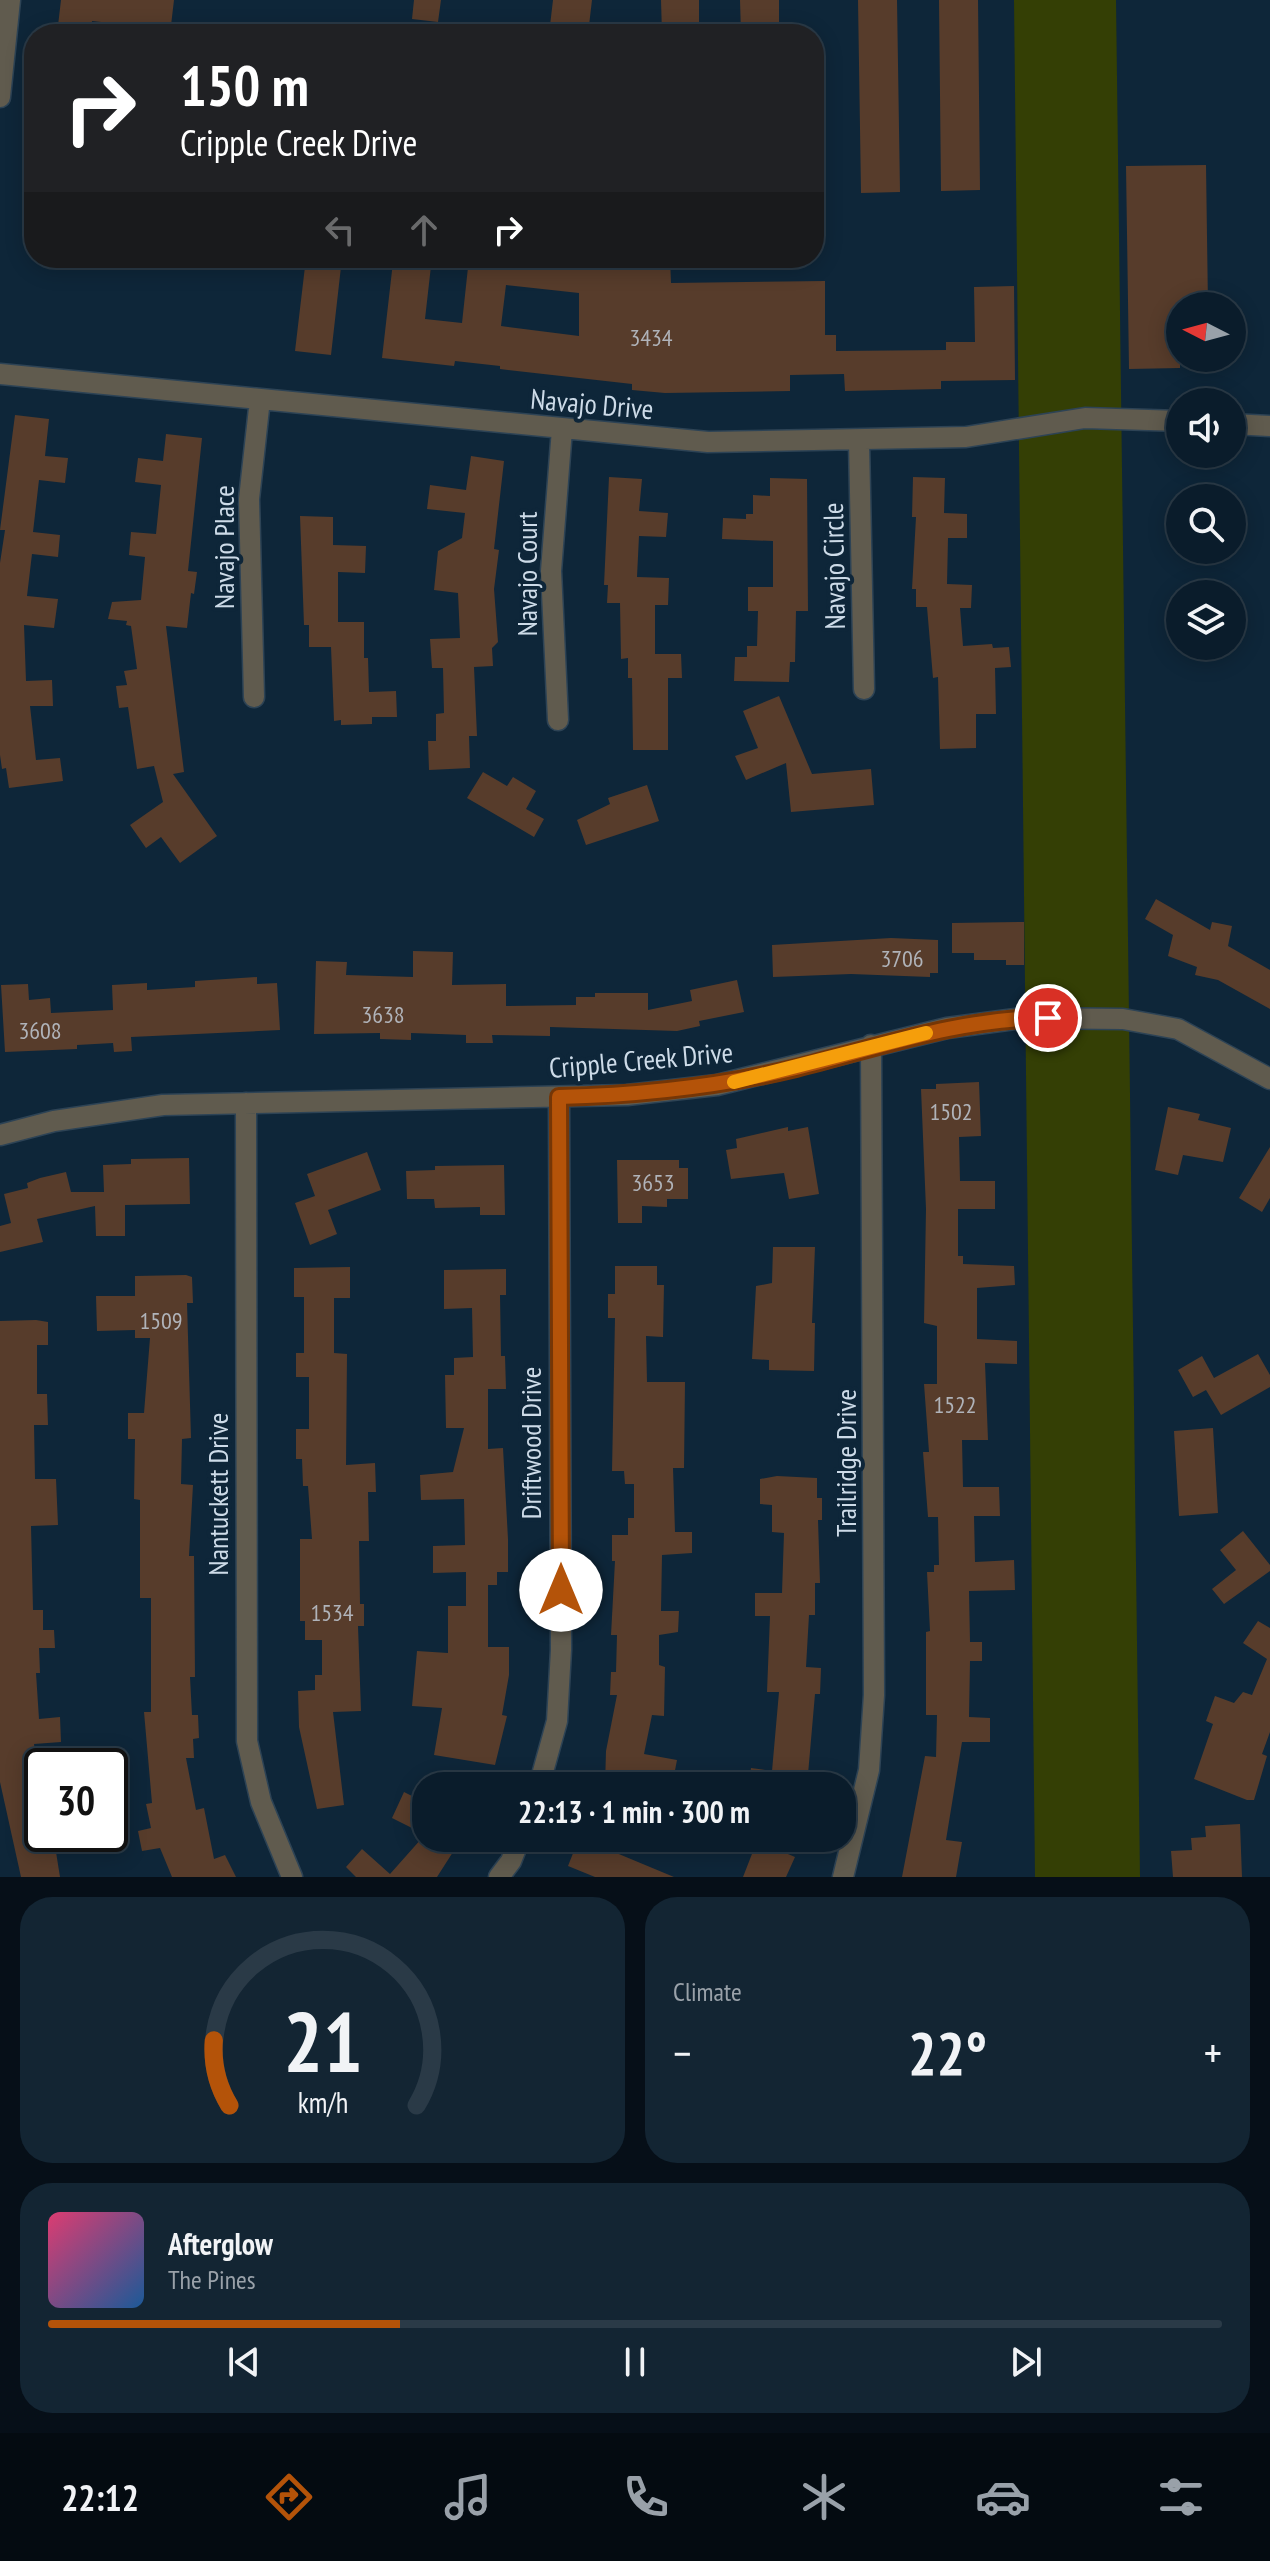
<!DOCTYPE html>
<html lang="en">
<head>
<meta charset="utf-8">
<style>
	body { margin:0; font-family:"PT Sans Narrow",sans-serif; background:#132533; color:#f1f3f6; height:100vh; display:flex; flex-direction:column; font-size:30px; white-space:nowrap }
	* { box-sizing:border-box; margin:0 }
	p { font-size:26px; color:#99a1a9 }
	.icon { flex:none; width:44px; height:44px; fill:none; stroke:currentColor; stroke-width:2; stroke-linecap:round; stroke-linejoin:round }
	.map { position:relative; height:1877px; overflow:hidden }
	.details { display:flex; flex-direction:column; gap:20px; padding:20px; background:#060f18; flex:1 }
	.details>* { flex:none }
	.guide { position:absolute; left:24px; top:24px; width:800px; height:244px; border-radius:32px; box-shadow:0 4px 20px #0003,0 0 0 2px #2a3a47; background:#202124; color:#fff; overflow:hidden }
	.needle { width:52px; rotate:276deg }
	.buttons { position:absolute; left:1166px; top:292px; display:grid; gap:16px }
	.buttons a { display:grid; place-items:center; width:80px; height:80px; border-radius:50%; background:#0a1c2b; box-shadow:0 4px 20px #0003,0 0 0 2px #2a3a47; font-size:40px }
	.speed { position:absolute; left:24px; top:1748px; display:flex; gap:16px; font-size:40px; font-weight:700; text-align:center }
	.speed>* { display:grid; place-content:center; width:104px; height:104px; border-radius:50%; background:#0a1c2b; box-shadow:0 4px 20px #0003,0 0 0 2px #2a3a47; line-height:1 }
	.speed .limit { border:4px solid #111; border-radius:12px; background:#fff; color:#111 }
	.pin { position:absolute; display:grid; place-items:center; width:68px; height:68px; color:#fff; margin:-34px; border:4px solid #fff; border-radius:50%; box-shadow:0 2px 8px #0007 }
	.me { position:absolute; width:88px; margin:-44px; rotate:0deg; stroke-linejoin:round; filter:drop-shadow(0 0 6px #0008) }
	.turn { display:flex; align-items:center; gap:28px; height:168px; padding:0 24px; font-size:36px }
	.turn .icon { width:104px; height:104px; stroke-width:2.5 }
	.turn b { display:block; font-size:56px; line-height:68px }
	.lanes { display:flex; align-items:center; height:76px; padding:0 24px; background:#0003; justify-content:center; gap:40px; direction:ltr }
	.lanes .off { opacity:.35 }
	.big { font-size:60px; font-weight:700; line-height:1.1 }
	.details .widget { flex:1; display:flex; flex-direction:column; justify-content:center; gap:12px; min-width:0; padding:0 28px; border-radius:32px; background:#132533 }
	.details .dial { align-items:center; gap:0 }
	.dial svg { height:208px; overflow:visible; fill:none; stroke:#2a3a47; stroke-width:7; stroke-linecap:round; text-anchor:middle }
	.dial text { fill:#f1f3f6; stroke:none }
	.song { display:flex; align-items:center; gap:24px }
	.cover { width:96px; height:96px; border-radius:12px; background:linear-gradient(135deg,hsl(340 70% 55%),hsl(210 70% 35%)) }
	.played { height:8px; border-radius:4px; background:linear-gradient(90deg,#b45309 30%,#2a3a47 30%) }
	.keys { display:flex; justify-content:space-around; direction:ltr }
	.heat { display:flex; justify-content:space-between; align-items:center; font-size:44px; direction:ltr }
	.details .tiles { flex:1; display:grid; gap:20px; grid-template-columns:1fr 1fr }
	.widget:last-child { grid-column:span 2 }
	.trip { position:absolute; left:412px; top:1772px; width:444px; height:80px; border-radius:32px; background:#0a1c2b; box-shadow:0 4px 20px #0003,0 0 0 2px #2a3a47; font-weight:700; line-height:80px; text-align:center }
	.menu { display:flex; height:128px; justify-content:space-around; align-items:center; background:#040b11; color:#99a1a9 }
	.menu .icon { width:56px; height:56px }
	.menu .current { color:#b45309 }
	.menu b { font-size:36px; color:#f1f3f6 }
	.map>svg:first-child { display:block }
	.green { fill:#343f05 }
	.building { fill:#573c2b; fill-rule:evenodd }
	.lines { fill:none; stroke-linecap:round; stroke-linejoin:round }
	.minor-casing { stroke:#2d4355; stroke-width:23 }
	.minor { stroke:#605b4e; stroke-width:20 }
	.route-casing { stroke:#753606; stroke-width:20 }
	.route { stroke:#b45309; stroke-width:14 }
	.slow { stroke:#f59e0b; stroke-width:14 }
	.labels { text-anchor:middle; stroke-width:8; stroke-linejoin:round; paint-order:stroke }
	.number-label { font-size:24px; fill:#b0b3b9 }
	.street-label { font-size:28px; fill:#cddbe8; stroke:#0e2639 }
</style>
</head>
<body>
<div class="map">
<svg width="1270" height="1877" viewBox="0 0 1270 1877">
	<rect width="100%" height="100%" fill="#0e2639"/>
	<path class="green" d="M1014,0H1116L1140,1877H1035Z"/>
	<path class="building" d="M61,0H174L170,34H137L138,26L92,21L91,34H57Z
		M414,0H441L438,22L412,19Z
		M553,0H592L588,34H549Z
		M661,0H699V34H662Z
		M740,0H779V34H741Z
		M858,0H897L900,192L861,193Z
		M939,0H978L980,190L941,191Z
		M1206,165L1208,306H1180V368L1129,369L1126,166Z
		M306,258H342L331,355L295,351Z
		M469,258H581L580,264L670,258L671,283L825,281V335H836V351L946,350V342H975L974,287L1014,286L1015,380L941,381V389L845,391L844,374L790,375V391L665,393L632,390V384L500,369V366L455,361L454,366L382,358L393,262L431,266L425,319L462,323ZM506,285L579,293V336L501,326Z
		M15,415L49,419L45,456L68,458L65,483L39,480L33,532L60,535L58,557L32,554L27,596L58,599L54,628L24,625L26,681L52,680L53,706H30L36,760L60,758L63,781L9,788L6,768L2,769L0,755V563L5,530H0Z
		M166,434L202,438L188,571L197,572L194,594L191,593L187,628L166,626L184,772L173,774L217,836L180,863L161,837L146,848L130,825L163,802L154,766L137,769L128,707L119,708L116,686L127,685L124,671L137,669L131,626L126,625L127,621L108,619L112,602L141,600L145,557L129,555L131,532L156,534L161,485L135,482L138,458L163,461Z
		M471,456L504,461L494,549L499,550L494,589L498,642L492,648L493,666L474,667L477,736H469L470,768L429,770L428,741H436V714L444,713L443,668H432L430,639L460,638L458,593L434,590L438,551L462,538L465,513L427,509L430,485L466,490Z
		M609,477L642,479L639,511L668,513L666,537L639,536L637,577L669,578L668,605H655V654H681L682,678H668V750H633L632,678H628V658L621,659L620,603H607L608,585H604Z
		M913,477L945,478L944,513L967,514V538H948L947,584L972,585L971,608H960L963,646L992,644L993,648L1009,647L1011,667L995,668L996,714H976V748L940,749L938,677L933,678L927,607H916V589H912L916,517H912Z
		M770,478L807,479L808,611H796L795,662H790L789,682L734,681L735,657H747V646H757L758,611H748V587H773V541L722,539L723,518L746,519V514H753V495L770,496Z
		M300,516L333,517V545L366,546L365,573L338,572V622H364V658H368L369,692L396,691L397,717H372V724L341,725V720L334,721L331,647H309V625H304Z
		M779,696L812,774L871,769L874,805L791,812L786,763L746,780L735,756L758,748L743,711Z
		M483,772L507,786L513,777L536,791L526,809L544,819L534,837L467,798Z
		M647,785L659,821L586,845L577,820L610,804L608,798Z
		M1156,899L1210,930L1212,922L1232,926L1228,946L1270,970V1009L1218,980L1195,975L1197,967L1168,956L1173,935L1145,919Z
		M1024,922V965H1006V960H974V953H952V923Z
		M891,938L938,940V973H930V977L851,974L773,977L772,945Z
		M413,951L453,952L452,985L506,984V1006L576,1005V997H595V993H648V1010L692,1001L690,990L737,980L744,1012L699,1021L700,1026L677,1031L550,1027V1036L492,1035L493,1043H466V1035L411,1033V1040L380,1039V1033L314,1034L316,961L347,962L346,975L413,977Z
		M257,977V984L277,983L280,1030L131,1037L132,1051L114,1052L113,1043L77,1045V1049L5,1052L1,985L28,984L29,1000L50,998L51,1013L113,1010L112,985L147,983V990L195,987V981Z
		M979,1082L981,1136L959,1137L960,1181H995V1209H958V1256H963V1264L1014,1266L1015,1285L977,1288V1339L1017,1341V1364L985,1363L988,1440H962L963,1487H999L1000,1516H974L975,1562L1014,1560L1015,1590L969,1591L970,1642H982V1661H970L969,1717L990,1718V1742H962L946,1840L962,1842L956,1877H902L925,1756L936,1757L937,1715H926V1632L930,1631L927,1572H934V1565H939L938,1517H928L923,1452H929L924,1384H937V1326L924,1323L926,1209L921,1089H936V1084Z
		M1168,1107L1200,1114L1198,1120L1231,1128L1223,1162L1183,1155L1178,1175L1155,1170Z
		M788,1127V1131L808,1127L819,1194L789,1199L784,1173L731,1179L726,1150L737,1148L736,1139Z
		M1270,1147V1198L1262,1212L1239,1198Z
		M367,1152L381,1190L328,1210L337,1234L310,1245L295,1203L315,1196L307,1174Z
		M189,1158L190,1204L125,1205V1236H96L95,1206L37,1219L43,1242L0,1252V1226L11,1223L4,1194L28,1188L27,1183L40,1178L66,1172L71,1192H104L103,1165L131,1164V1159Z
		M617,1160H679V1168H688V1199H667V1207L642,1206V1223H618Z
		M504,1165L505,1215H480V1207L435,1208L434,1199H407L406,1171L435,1170V1166Z
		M773,1247H815L812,1323H815L814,1371L769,1370V1360L752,1359L756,1286L772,1283Z
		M615,1266H657V1285H664L663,1337L646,1336L647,1382H685L684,1468H673L675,1532H692V1553L662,1555L661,1611H679L678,1632L659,1635V1665L665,1667L664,1716L652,1715L644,1754L677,1760L672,1786L638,1782L637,1786H605L606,1751L617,1695H610L611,1672H616L617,1635H611L615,1561H612V1535H628V1518H634V1484H625L624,1471H612L615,1318H608V1294H615Z
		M350,1267V1298H334V1353L347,1354L346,1465L375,1463L376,1492H368L369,1541H359L360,1604H364V1626H358L361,1711L333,1712L344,1805L317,1809L299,1727L298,1691L315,1690V1675H322V1640H305V1621H300V1539H312L308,1486H303L302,1459H296V1429H309V1377H296V1353H304V1297H294V1268Z
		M506,1269V1295H500L501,1356H505L506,1389H488V1449L503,1448L508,1539V1572H497V1585H488V1647H509V1675L502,1715L507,1716L495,1765L434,1755L442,1708L412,1706L417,1651L448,1653V1606H466V1572L433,1573V1546L465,1545L464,1499L421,1500L420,1475L453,1472L464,1428H446L445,1375H454V1358L473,1357L472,1308L444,1309V1270Z
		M186,1275L192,1277L193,1303H187L191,1438L182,1439L181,1484L193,1485L189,1556H194L195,1677H190L192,1715H198L199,1738L193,1739L194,1758H186L196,1810L204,1808L214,1859L225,1855L236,1877H172L160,1848L142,1851L138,1831L151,1828L146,1804L152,1803L144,1712H151V1598H140V1500L134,1499L135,1439H128V1413H144L150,1338H135V1330L97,1331L96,1296H135V1276Z
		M36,1320L48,1322V1345H37V1394H47L48,1425H34L35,1479H56L58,1525L31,1526L33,1610H43V1630H54L55,1648H39L40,1673H36L39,1719L60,1717L61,1742L34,1744L39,1781H42V1834H59L62,1851L56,1852L60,1877H21L0,1782V1321Z
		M1258,1354L1270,1375V1387L1221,1415L1206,1390L1193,1397L1178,1370L1202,1356L1214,1378Z
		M1213,1428L1218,1513L1179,1516L1174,1431Z
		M777,1476L817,1478V1498H822V1520H818L820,1583H815V1615H809L806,1667L821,1668L820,1694H815L807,1786H748L751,1768L772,1771L779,1692H767L770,1616H755V1593H782L784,1533L772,1532V1505L760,1504V1479Z
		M1243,1531L1270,1565V1571L1224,1604L1212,1589L1236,1570L1220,1550Z
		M1258,1621L1270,1628V1732L1262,1754L1267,1756L1254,1800H1247L1194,1779L1213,1724L1206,1721L1215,1696L1234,1703L1243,1692L1252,1695L1267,1659L1243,1643Z
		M404,1792L426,1803V1835L392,1818Z
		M1240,1824L1242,1877H1173L1171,1851L1192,1850L1191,1838L1206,1837L1205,1826Z
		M422,1838H462L437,1877H356L346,1867L362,1849L390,1874Z
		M579,1838H619L614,1852L674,1877H595L568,1866Z
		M757,1841L795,1857L786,1877H743Z"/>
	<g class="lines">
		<g class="minor-casing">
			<path id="minor" d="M0,97L10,0
				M0,374L708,442L966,437L1085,418L1180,421
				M1232,424L1270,426
				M859,442L864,689
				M254,697L249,499L260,399
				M558,720L551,571L562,429
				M246,1103L247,1741L261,1802L292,1877
				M0,1135L54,1121L163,1105L627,1095L717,1085L947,1028L1023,1018L1123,1019L1178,1029L1270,1079
				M539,1786L557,1721L561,1650L559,1097
				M499,1877L511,1861L520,1838
				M843,1877L869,1770L874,1695L871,1045"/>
		</g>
		<use href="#minor" class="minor"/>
	</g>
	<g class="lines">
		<g class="route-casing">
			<path id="route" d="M561,1590L559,1097C640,1095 717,1087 796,1068C880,1047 960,1018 1048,1018"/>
		</g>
		<use href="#route" class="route"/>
		<path class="slow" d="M734,1082L926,1033"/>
	</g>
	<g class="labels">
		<g class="number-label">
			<text x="651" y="346">3434</text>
			<text x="902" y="967">3706</text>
			<text x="383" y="1023">3638</text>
			<text x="40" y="1039">3608</text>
			<text x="951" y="1120">1502</text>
			<text x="653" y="1191">3653</text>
			<text x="161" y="1329">1509</text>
			<text x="955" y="1413">1522</text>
			<text x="332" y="1621">1534</text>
		</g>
		<g class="street-label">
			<text transform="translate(592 404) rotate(5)" y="10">Navajo Drive</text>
			<text transform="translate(224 547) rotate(-90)" y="10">Navajo Place</text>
			<text transform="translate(834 566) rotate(-91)" y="10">Navajo Circle</text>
			<text transform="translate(527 574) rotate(-90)" y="10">Navajo Court</text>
			<text transform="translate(641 1060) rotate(-5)" y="10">Cripple Creek Drive</text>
			<text transform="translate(531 1443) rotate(-90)" y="10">Driftwood Drive</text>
			<text transform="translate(846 1463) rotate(-90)" y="10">Trailridge Drive</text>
			<text transform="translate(218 1494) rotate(-90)" y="10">Nantuckett Drive</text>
		</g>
	</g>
</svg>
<div class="buttons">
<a><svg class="needle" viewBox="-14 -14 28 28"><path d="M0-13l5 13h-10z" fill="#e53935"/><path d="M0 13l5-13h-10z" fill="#99a1a9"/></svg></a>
<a><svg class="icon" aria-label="sound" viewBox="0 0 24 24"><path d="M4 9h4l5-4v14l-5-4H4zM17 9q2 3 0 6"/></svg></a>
<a><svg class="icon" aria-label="search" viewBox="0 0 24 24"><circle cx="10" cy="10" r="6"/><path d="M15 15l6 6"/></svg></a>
<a><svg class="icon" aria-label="layers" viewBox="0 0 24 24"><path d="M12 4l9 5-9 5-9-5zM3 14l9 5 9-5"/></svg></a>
</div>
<div class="speed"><div class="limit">30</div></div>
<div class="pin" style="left:1048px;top:1018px;background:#d93025"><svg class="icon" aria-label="arrive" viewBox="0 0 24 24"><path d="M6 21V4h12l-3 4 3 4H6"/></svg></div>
<svg class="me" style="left:561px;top:1590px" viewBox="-20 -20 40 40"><circle r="19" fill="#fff"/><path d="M0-13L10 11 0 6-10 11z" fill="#b45309"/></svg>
<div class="trip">22:13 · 1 min · 300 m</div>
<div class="guide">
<div class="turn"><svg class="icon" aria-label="right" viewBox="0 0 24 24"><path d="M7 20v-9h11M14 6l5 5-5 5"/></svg><div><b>150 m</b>Cripple Creek Drive</div></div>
<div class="lanes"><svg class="icon off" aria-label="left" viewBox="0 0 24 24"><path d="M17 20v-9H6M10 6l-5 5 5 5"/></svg><svg class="icon off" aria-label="ahead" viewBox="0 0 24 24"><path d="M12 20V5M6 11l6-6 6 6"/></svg><svg class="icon" aria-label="right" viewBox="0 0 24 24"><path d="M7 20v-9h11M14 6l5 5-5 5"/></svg></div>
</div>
</div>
<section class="details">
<div class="tiles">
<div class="widget dial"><svg viewBox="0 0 100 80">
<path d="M14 69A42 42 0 1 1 86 69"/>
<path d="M14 69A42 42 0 0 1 8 44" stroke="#b45309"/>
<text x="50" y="56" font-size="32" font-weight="700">21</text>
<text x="50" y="72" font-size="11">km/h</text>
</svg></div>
<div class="widget"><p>Climate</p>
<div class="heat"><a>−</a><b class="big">22°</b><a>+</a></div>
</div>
<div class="widget">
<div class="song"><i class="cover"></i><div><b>Afterglow</b><p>The Pines</p></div></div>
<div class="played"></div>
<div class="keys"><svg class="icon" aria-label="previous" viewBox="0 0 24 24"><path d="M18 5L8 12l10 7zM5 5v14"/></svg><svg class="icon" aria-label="pause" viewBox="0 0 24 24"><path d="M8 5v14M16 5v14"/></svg><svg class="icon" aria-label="next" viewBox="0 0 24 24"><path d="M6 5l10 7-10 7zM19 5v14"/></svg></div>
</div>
</div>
</section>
<nav class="menu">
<b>22:12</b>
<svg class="icon current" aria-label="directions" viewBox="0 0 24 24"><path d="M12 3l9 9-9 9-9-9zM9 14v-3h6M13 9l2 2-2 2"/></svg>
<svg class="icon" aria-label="music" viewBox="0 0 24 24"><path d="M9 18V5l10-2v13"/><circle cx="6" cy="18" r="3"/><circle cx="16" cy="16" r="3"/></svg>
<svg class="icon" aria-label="phone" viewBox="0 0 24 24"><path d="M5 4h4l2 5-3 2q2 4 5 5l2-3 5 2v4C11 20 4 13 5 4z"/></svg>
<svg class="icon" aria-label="climate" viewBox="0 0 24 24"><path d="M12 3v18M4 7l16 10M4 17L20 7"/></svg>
<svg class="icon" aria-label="car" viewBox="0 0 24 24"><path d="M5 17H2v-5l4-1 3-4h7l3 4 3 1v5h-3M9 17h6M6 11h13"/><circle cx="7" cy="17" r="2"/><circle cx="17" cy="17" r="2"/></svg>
<svg class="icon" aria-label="filters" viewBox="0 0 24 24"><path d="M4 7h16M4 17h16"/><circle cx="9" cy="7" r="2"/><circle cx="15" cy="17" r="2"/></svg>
</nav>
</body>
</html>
